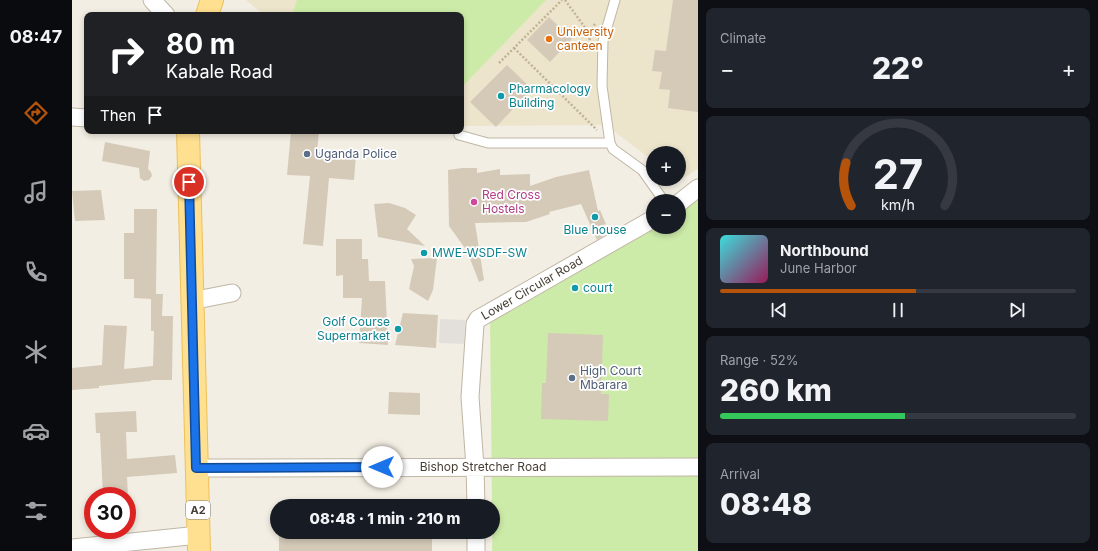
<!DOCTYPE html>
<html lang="en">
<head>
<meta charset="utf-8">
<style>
	body { margin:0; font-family:Inter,sans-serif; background:#20242c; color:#f1f3f6; height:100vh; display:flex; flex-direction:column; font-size:15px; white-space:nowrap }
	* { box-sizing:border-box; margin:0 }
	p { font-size:13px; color:#9ea1a6 }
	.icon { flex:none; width:22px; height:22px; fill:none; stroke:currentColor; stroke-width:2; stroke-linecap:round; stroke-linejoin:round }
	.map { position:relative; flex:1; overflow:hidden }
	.sheet { display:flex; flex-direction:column; gap:8px; padding:8px; background:#0d0f14; width:400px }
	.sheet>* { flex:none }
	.hud { position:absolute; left:12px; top:12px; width:380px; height:122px; border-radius:8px; box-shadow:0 2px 6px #0003; background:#202124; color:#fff; overflow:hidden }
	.tools { position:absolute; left:574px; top:146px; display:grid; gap:8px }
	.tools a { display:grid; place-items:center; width:40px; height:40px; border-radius:50%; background:#171b24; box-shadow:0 2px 6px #0003; font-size:20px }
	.speed { position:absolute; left:12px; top:487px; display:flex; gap:8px; font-size:20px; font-weight:700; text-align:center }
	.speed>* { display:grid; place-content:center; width:52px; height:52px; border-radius:50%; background:#171b24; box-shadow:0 2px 6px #0003; line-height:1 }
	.speed .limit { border:6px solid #d22; background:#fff; color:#111 }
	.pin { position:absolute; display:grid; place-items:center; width:34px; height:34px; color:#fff; margin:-17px; border:2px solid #fff; border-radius:50%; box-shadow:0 1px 4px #0007 }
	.me { position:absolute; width:44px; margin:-22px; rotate:270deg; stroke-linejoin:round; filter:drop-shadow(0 0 3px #0008) }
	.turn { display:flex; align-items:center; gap:14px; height:84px; padding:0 16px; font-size:18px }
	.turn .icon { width:52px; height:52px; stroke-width:2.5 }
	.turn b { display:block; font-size:28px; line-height:34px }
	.then { display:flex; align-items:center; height:38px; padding:0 16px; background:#0003; gap:8px; font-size:15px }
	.big { font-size:30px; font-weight:800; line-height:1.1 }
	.sheet .widget { flex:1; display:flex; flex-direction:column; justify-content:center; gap:6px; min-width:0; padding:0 14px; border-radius:8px; background:#20242c }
	.sheet .dial { align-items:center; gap:0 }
	.dial svg { height:104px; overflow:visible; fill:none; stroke:#363941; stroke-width:7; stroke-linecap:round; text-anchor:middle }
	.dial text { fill:#f1f3f6; stroke:none }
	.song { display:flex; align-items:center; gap:12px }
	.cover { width:48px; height:48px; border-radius:6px; background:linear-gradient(135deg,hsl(180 70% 55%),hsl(330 70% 35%)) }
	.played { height:4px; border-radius:2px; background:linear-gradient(90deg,#b45309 55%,#363941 55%) }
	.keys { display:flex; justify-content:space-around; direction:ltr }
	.heat { display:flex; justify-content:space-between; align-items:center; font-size:22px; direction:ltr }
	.charge { height:6px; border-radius:3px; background:linear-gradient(90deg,#34c759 52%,#363941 0) }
	.trip { position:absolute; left:198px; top:499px; width:230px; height:40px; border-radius:20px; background:#171b24; box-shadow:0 2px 6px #0003; font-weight:800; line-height:40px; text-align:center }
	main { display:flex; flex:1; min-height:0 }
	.tabs { display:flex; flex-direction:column; width:72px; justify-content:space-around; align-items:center; background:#090b0e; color:#9ea1a6 }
	.tabs .icon { width:28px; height:28px }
	.tabs .current { color:#b45309 }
	.tabs b { font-size:18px; color:#f1f3f6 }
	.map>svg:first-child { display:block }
	.education { fill:#ede4cc }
	.green { fill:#cdeba8 }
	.parking { fill:#e3e0dc }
	.building { fill:#d5cab8 }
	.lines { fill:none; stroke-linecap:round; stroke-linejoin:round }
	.lane-casing { stroke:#bfb6a5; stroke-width:11 }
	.street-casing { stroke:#bfb6a5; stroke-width:19 }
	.primary-casing { stroke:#ecc059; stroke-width:24 }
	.path { stroke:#c2b295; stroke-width:2.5; stroke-dasharray:2 2; stroke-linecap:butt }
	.lane { stroke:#fff; stroke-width:9 }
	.street { stroke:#fff; stroke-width:17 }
	.primary { stroke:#ffe090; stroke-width:22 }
	.route-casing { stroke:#114b97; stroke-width:10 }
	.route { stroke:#1a73e8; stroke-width:7 }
	.food-dot { fill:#e8710a; stroke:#fff; stroke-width:1.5 }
	.culture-dot { fill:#0f9aa8; stroke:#fff; stroke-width:1.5 }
	.service-dot { fill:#5c6f8a; stroke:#fff; stroke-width:1.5 }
	.hotel-dot { fill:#d1479c; stroke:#fff; stroke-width:1.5 }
	.labels { text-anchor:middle; stroke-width:3.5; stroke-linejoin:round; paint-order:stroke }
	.shield { fill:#fff; stroke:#7d7870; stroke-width:1 }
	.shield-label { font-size:11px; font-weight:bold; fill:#453e33 }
	.food-label { font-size:12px; fill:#c56008; stroke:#fff; text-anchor:start }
	.culture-label { font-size:12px; fill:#0d838f; stroke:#fff; text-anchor:start }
	.service-label { font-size:12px; fill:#4e5e75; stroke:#fff; text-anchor:start }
	.hotel-label { font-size:12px; fill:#b23c85; stroke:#fff; text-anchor:start }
	.street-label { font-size:12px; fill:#453e33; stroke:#fff }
</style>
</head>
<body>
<main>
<nav class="tabs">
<b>08:47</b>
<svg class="icon current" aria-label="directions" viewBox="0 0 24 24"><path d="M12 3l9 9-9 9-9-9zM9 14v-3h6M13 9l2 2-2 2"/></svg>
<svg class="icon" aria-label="music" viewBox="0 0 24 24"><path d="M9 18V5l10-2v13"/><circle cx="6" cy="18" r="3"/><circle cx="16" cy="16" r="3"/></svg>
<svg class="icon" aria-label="phone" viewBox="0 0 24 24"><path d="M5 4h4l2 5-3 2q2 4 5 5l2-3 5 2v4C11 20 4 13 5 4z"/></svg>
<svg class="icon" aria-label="climate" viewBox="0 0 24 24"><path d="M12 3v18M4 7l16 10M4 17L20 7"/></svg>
<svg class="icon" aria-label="car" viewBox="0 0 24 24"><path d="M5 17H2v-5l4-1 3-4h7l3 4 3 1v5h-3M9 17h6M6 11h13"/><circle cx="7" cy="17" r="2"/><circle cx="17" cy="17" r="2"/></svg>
<svg class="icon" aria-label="filters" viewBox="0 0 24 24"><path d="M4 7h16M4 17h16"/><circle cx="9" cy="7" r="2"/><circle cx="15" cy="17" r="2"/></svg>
</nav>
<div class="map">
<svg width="626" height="551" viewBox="0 0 626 551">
	<rect width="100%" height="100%" fill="#f3eee3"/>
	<path class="education" d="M174,0H626V169L607,181L604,179H607V153H581V161L534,125L389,126V15H192Z"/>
	<path class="green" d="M225,0H474L389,88V15H220Z
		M626,179V551H420L421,506H420L418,318L581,209V227H607V201H594Z"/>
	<path class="parking" d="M368,319L393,320L392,344L367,343Z"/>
	<path class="building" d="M601,0H626V112L596,108L598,90L587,89L590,72L580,71L583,50L594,51Z
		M477,17L500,39L478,62L455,40Z
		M435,65L460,89L424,127L398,102Z
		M219,131H247L245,152L284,155L282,180L257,178L251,246L231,244L238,176L215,175Z
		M33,142L78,151L76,169L79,172L80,176L77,180L72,181L68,178L67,168L30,161Z
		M390,168H405V173L428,169V175L458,174V186L484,177L517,170L526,211L528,210L534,224L529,226L531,236L525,240L509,204L477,212L478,214L454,222L403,223L412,280L407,282L395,251L377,226L376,170Z
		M29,190L33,220L3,221L0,191Z
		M317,203L333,208L344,215L335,229L353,246L306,237L302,204Z
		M62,209H85L84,294H91L90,316H101L100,380H79V381L27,386V388L0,390V368L30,365L32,325L55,326L52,369L81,366L82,331H79V299L62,298V279H52V233H62Z
		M264,239H290V259H296L297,281H313L316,345L287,343L290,298H271V275L264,276Z
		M365,258L361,290L356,301L337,289L342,266L339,259Z
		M331,313L366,315L364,348L323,345Z
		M476,333L531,335L529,394H537L536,421L469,419L470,383H474Z
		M317,392L348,393V415L316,414Z
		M64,411L65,432H54L55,459L103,455L105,473L55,477L56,496H31L28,433H24L23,413Z
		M207,532H360V551H207Z"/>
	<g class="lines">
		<g class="lane-casing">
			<path id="lane" d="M543,0L531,41L530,86L538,143L541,149L570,170L592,201
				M387,135L416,143H538"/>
		</g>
		<g class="street-casing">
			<path id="street" d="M80,0L94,15
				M0,117L15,118
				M607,203L626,188
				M119,301L160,293
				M124,468L626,467
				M404,506L403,467L398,397L403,324L406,319L581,219
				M404,532V551
				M0,548L127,535"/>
		</g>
		<g class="primary-casing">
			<path id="primary" d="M135,15L140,0
				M116,131L127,551"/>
		</g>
		<path class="path" d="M493,0L517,33
			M518,44L517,33L523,24
			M442,48L525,130
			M427,63L490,0"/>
		<use href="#lane" class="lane"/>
		<use href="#street" class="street"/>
		<use href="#primary" class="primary"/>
	</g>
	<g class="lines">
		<g class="route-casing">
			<path id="route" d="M117,182L124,468L310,467"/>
		</g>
		<use href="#route" class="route"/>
	</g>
	<circle class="food-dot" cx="477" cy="39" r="4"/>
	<g class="culture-dot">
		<circle cx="429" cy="96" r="4"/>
		<circle cx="523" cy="217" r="4"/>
		<circle cx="352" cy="253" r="4"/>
		<circle cx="503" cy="288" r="4"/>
		<circle cx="326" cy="329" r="4"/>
	</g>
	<g class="service-dot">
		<circle cx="235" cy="154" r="4"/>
		<circle cx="500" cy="378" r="4"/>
	</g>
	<circle class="hotel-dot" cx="402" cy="202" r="4"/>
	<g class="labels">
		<rect class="shield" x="114" y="501" width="24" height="18" rx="3"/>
		<g class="shield-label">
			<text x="126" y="514">A2</text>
		</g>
		<g class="food-label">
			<text x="485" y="36">University<tspan x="485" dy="14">canteen</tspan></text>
		</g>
		<g class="culture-label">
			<text x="437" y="93">Pharmacology<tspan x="437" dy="14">Building</tspan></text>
			<text x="523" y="234" text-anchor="middle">Blue house</text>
			<text x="360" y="257">MWE-WSDF-SW</text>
			<text x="511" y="292">court</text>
			<text x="318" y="326" text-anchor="end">Golf Course<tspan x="318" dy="14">Supermarket</tspan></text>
		</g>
		<g class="service-label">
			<text x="243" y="158">Uganda Police</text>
			<text x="508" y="375">High Court<tspan x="508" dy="14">Mbarara</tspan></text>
		</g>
		<g class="hotel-label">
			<text x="410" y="199">Red Cross<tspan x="410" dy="14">Hostels</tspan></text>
		</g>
		<g class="street-label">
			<text transform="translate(460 288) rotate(-30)" y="4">Lower Circular Road</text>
			<text x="411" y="471">Bishop Stretcher Road</text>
		</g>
	</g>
</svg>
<div class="tools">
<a>+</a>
<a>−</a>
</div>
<div class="speed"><div class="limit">30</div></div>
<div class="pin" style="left:117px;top:182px;background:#d93025"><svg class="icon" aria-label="arrive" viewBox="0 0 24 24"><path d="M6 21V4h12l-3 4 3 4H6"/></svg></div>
<svg class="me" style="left:310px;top:467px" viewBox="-20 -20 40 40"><circle r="19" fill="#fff"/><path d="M0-13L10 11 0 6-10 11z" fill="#1a73e8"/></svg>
<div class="trip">08:48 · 1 min · 210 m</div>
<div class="hud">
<div class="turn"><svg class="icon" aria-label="right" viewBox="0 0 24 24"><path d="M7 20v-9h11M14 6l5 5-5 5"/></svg><div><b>80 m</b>Kabale Road</div></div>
<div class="then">Then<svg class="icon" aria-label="arrive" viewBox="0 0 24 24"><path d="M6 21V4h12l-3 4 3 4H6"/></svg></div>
</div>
</div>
<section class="sheet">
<div class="widget"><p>Climate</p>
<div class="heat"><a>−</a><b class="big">22°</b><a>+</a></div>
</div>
<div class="widget dial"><svg viewBox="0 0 100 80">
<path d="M14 69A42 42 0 1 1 86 69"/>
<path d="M14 69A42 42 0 0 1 10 36" stroke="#b45309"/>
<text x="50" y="56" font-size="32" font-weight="700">27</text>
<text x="50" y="72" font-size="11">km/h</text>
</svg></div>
<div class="widget">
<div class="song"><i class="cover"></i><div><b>Northbound</b><p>June Harbor</p></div></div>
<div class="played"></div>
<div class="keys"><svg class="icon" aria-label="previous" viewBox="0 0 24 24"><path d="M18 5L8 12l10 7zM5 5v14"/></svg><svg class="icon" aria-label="pause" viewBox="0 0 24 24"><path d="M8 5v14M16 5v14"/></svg><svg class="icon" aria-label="next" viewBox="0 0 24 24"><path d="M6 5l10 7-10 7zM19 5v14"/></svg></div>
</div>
<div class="widget"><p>Range · 52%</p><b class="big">260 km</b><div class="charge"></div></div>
<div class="widget"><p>Arrival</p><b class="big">08:48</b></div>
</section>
</main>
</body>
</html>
